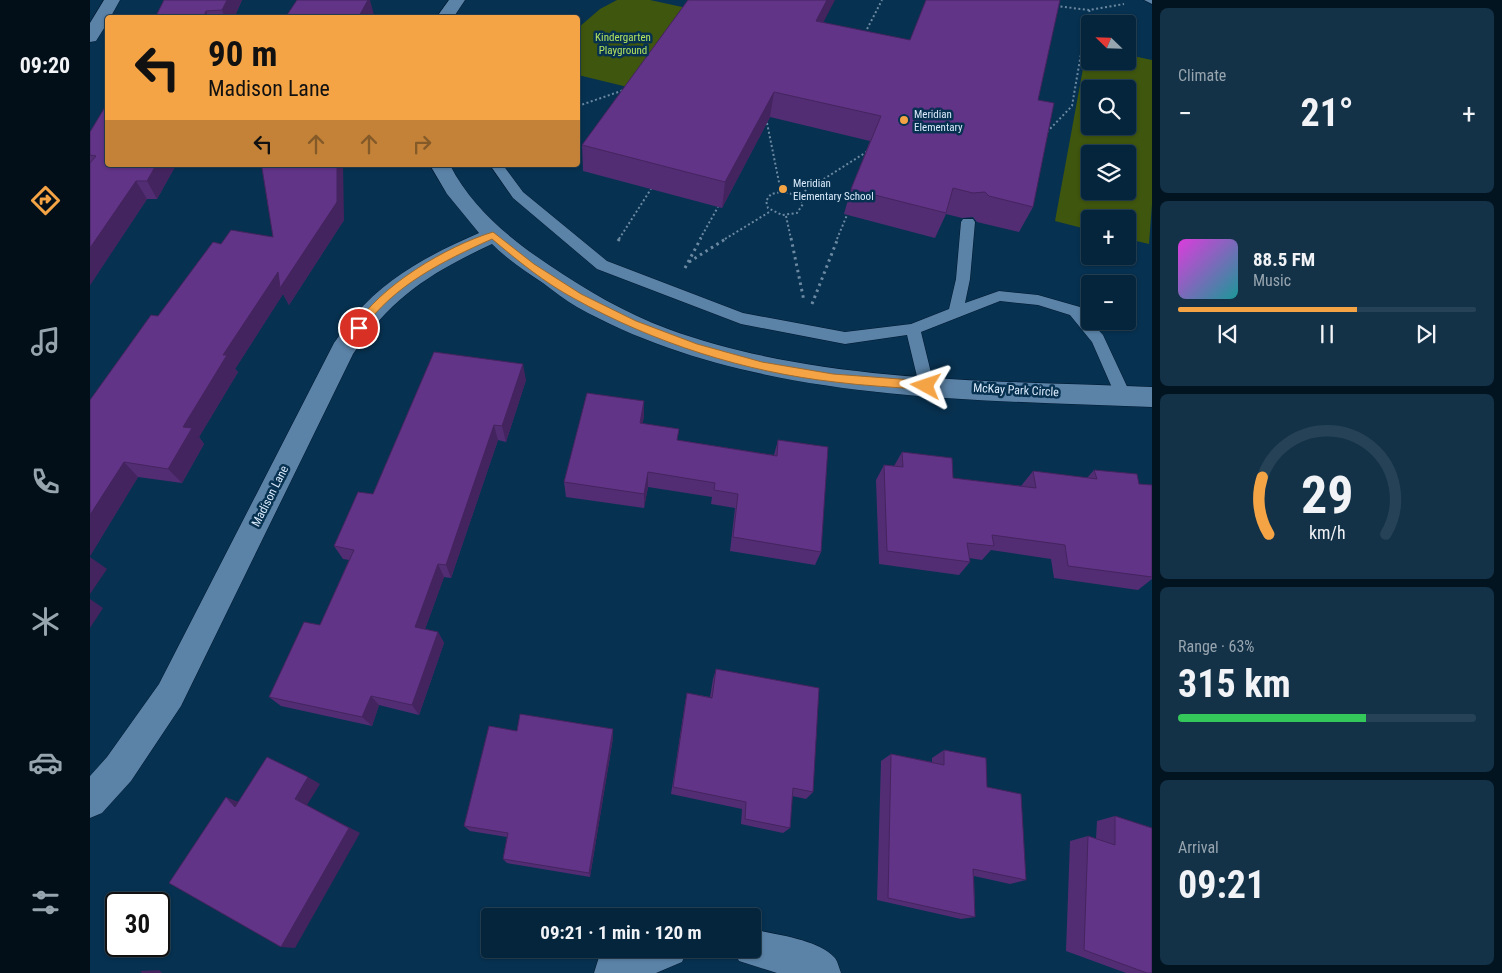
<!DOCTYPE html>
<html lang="en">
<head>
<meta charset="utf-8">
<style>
	body { margin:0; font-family:"Roboto Condensed",sans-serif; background:#133147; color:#f1f3f6; height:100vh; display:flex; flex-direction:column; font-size:19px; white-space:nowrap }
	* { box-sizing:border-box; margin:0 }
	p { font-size:16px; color:#97a5af }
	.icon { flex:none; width:28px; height:28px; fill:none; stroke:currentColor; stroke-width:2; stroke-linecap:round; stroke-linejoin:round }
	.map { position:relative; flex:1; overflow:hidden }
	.sheet { display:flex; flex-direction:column; gap:8px; padding:8px; background:#031421; width:350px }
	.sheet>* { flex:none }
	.guide { position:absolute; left:15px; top:15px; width:475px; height:152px; border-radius:5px; box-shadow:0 1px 4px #0004,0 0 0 1px #264256; background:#f4a345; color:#111; overflow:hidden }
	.needle { width:32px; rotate:293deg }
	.fabs { position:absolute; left:991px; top:15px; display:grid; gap:10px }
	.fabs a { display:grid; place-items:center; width:55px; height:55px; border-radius:5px; background:#05253c; box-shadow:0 1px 4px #0004,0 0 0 1px #264256; font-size:25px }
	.speed { position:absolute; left:15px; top:892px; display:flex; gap:10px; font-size:25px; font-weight:700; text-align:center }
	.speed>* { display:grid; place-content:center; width:65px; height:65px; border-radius:50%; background:#05253c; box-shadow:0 1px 4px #0004,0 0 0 1px #264256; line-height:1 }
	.speed .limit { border:2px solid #111; border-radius:8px; background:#fff; color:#111 }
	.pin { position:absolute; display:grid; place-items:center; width:42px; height:42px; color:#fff; margin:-21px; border:2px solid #fff; border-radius:50%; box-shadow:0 1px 5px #0007 }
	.me { position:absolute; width:55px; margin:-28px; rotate:275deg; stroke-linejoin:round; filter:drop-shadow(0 0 4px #0008) }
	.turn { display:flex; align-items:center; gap:18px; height:105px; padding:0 20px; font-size:22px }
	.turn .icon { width:65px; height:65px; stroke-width:2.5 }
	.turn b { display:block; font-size:35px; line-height:42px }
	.lanes { display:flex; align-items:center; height:48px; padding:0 20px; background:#0003; justify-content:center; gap:25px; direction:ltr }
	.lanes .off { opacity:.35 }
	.big { font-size:38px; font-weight:700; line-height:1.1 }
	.sheet .tile { flex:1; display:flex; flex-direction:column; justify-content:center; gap:8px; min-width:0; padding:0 18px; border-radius:8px; background:#133147 }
	.sheet .dial { align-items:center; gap:0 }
	.dial svg { height:130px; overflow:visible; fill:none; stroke:#264256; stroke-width:7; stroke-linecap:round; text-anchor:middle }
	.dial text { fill:#f1f3f6; stroke:none }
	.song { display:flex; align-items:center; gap:15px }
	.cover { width:60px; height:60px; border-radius:8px; background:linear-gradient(135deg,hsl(300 70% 55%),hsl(180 70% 35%)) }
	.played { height:5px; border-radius:2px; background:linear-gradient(90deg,#f4a345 60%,#264256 60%) }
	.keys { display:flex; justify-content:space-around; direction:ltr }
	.heat { display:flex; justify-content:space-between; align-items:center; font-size:28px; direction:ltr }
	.charge { height:8px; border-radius:4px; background:linear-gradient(90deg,#34c759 63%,#264256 0) }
	.trip { position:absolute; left:391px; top:908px; width:280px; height:50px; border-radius:5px; background:#05253c; box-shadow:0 1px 4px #0004,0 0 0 1px #264256; font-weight:700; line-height:50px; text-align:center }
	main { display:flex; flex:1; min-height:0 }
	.tab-bar { display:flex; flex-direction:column; width:90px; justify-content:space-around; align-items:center; background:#020f18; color:#97a5af }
	.tab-bar .icon { width:35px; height:35px }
	.tab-bar .on { color:#f4a345 }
	.tab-bar b { font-size:22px; color:#f1f3f6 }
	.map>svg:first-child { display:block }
	.green { fill:#3f560e; fill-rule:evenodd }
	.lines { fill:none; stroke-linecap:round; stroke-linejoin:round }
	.lane-casing { stroke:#00182f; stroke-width:1 }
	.street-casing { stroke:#00182f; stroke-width:1 }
	.path-far1 { stroke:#6b89a2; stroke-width:2; stroke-dasharray:2 2.5; stroke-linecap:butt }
	.path { stroke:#6b89a2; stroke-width:3; stroke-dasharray:2.5 4; stroke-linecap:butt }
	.lane { fill:#5b83a7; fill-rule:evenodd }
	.street { fill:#5b83a7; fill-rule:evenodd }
	.wall { fill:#532d74 }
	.shaded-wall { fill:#44245e }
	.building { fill:#613487; stroke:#44245e }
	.route { fill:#f4a345; stroke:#9f6a2d }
	.poi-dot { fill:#f4a345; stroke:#073150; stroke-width:2 }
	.labels { text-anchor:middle; stroke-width:5; stroke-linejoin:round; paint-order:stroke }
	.far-park-label { font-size:11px; fill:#b3e260; stroke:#073150 }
	.far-poi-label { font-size:11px; fill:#d9eafb; stroke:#073150; text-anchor:start }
	.street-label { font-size:12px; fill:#d9eafb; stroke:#073150 }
</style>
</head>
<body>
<main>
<nav class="tab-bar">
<b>09:20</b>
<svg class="icon on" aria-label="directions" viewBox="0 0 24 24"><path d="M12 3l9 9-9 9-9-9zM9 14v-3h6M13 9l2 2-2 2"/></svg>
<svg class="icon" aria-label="music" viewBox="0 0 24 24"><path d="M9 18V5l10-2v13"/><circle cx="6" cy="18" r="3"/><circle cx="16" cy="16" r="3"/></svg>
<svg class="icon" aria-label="phone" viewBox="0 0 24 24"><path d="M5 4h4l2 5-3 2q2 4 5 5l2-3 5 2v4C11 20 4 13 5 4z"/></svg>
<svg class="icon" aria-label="climate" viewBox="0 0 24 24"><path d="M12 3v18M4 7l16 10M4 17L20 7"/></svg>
<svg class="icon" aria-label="car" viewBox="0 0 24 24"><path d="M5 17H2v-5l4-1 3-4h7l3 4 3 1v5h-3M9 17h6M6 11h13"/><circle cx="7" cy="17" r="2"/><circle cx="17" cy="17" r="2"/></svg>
<svg class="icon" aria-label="filters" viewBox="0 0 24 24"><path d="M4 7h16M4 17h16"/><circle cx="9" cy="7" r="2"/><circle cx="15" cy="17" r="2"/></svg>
</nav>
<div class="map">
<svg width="1062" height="973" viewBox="0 0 1062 973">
	<rect width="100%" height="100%" fill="#073150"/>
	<path class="green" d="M527,0H560L606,10L550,90L488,75V28L510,9Z
		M997,47H1000V61H1038V55L1062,60V204L1059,244L1038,239V219H1000V230L965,221ZM1000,89H1038V126H1000ZM1000,154H1038V191H1000Z"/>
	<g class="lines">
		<g class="lane-casing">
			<path id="lane" d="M1054,0H1062V4Z
				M400,165H413L433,192L517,261L653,313L755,332L821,324L859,309L866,279L871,222L873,219H883L885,222L880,279L875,303L909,291L948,295L990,307L1000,321L1013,335L1041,395L1039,399L1033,401L1027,399L1002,342L980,315L948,305L910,301L831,332L844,385L842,389L836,391L830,389L817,335L755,344L651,324L507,269L423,198Z"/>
		</g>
		<g class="street-casing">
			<path id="street" d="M14,0H30L20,18H18V22L6,41L0,42V23Z
				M359,0H375L363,18H346Z
				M340,165H360C382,208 420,239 459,265C496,290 535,313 578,329C729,384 903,380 1062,387V407C873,399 657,402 487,307C475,300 464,291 453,283C435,271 417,259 402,244C340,273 302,297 263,354L91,706L41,781L12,813L0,818V776L17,757L69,684L244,343C251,334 257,324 265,315C298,276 343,253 389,233L357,194Z
				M662,929C687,935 728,939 745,958C748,962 749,968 751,973H687L649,961L643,949H662Z
				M531,949H598L592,962L566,973H504L509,957Z"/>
		</g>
		<path class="path-far1" d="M966,6L999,10L1034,4
			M999,10L1004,24
			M775,33L792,0
			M488,106L534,90
			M677,123L691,192
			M957,132L982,106L993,42L1000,33
			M691,192C701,193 708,195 713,204L707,213L692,215L678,208L676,201L681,194Z
			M707,196L778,151
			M696,216L701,239
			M529,239L561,189
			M610,239L628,207
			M635,239L681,211
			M747,239L757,215"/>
		<path class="path" d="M701,238L714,301
			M528,241L530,238
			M599,262L637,238
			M595,268L611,238
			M722,304L748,238"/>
		<use href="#lane" class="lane"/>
		<use href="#street" class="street"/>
	</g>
	<path class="wall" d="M74,0H152L144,18H65Z
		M733,22L948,100L943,207L929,232L887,222L883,217L872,218L856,214L845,238L754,214L761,189L780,141L680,117L632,208L493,171L492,145Z
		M0,132L86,165L67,199H57L0,285Z
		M254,220L199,305L193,294L145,369L148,372L109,437L114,444L92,483L48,477L0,556L68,316L131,244L183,237Z
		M436,380L416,442L408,440L361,578L354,577L335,629L348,632L354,643L329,715L289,705L282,726L191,706L179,697L230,625L259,560L253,559L244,546Z
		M554,401V417L552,424L587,440L684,455L688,440L731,552L725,565L640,551L645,508L621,504L622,497L558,487L554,508L476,497L474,482Z
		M812,452L863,478L931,486L943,471L997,478L1004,470L1049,484L1062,485V579L1048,590L964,578L961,559L901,550L892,560L879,558L880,562L869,575L789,564L786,480L794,465L804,466Z
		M626,669L723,792L716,799L702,796L700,828L693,833L651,824L652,809L581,794L595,703L597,693L620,697L623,679Z
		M523,729V738L500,877L417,863L413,859L417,837L380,831L374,826L427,731Z
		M854,750L897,787L936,880L920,884L884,876L885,917L871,919L787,900L791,761L801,754L842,762V758Z
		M1025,816L1062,973H1036L976,951L980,841L998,836L1006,839L1007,821Z"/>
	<path class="shaded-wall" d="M137,0H152L144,18H135L132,10Z
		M278,0H280L284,15L282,18H268Z
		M737,0H745L721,46L726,21Z
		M116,11L119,18H113Z
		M684,92L680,117L632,208L635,182Z
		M66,165H86L67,199L57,181Z
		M247,165H253L254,220L199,305L193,294L145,369L148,372L109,437L114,444L92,483L78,469L93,427L133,355Z
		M46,181L57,199L0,285V248Z
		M433,364L436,380L416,442L412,426Z
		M554,401V417L549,439L550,423Z
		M404,425L408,440L361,578L356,565Z
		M34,462L48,477L0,556V515Z
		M558,472V487L554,508V494Z
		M0,557L17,569L0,594Z
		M348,564L354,577L332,638L325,627Z
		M0,599L13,608L0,628Z
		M348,632L354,643L329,715L322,705Z
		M281,696L289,705L282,726L272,717Z
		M523,729V738L500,877L499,873Z
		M218,777L230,784L217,805L270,833L205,948L191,947L205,799Z
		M136,797L151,803L145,807Z
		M69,970L72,973H52L50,971Z"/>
	<path class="building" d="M74,0H137L132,10L116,11L113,18H65Z
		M207,0H278L268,18H195Z
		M598,0H737L726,21L820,40L836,0H970L948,100L964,103L943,207L899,196L895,192L883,193L863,188L856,213L761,189L791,116L684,92L635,182L492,145Z
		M18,102V165H66L57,181H46L0,248V163L6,156L0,155V132Z
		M172,165H247V202L190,288L188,272L133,355H137L93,427L102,428L78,469L34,462L0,515V400L61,315L68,316L123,242L131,244L141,230L183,237L172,168Z
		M344,352L433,364L412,426L404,425L356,565L348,564L325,627L348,632L322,705L281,696L272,717L179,697L214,622L230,625L264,550L244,546L268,492L283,494Z
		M497,393L554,401L550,423L589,429L587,440L687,456L688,440L738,447L731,552L643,537L648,494L624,490L625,483L558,472L554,494L474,482Z
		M812,452L862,458L863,478L946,488L943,471L1007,479L1004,470L1047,474L1049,484L1062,485V577L978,566L975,545L902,535L904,546L877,543L880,562L797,551L794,465L813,467Z
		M626,669L729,688L723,792L703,788L700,828L655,819L656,802L583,787L597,693L622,698Z
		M430,714L523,729L499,873L413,859L418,833L374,826L399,726L427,731Z
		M854,750L896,758L897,787L931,794L936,880L883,869L885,917L798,898L801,754L854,765Z
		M177,757L218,777L205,799L259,828L191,947L79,883L136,797L145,807Z
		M1025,816L1062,828V973H1057L994,950L998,836L1025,845Z"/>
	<path class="route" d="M403,232L444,264L491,294L546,321L607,344L672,362L743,374L836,381L841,386L836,390C806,387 775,386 745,382C655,372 564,343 485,299C455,283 428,261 402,239C353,261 304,285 272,330H265L264,328C289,286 357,246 403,232Z"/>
	<g class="poi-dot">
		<circle cx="814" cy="120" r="5"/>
		<circle cx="693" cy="189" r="5"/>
	</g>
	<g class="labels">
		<g class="far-park-label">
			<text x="533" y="41">Kindergarten<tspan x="533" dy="13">Playground</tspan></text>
		</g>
		<g class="far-poi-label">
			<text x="824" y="118">Meridian<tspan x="824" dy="13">Elementary</tspan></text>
			<text x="703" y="187">Meridian<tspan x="703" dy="13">Elementary School</tspan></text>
		</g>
		<g class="street-label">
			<text transform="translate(926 390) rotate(3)" y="4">McKay Park Circle</text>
			<text transform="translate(180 496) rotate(-63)" y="4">Madison Lane</text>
		</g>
	</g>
</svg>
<div class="fabs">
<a><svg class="needle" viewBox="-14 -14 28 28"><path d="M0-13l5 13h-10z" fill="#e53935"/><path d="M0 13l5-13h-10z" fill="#97a5af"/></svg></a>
<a><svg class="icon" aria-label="search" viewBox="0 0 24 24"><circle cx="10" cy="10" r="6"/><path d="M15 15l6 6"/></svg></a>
<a><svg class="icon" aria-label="layers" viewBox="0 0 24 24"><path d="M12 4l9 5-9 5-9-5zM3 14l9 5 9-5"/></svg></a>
<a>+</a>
<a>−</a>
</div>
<div class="speed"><div class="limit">30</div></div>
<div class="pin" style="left:269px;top:328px;background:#d93025"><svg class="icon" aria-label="arrive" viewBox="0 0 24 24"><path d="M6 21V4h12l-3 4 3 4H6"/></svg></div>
<svg class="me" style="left:836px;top:386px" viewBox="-20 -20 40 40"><path d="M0-17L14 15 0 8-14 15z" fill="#f4a345" stroke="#fff" stroke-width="4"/></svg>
<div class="trip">09:21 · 1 min · 120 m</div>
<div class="guide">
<div class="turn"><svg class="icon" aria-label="left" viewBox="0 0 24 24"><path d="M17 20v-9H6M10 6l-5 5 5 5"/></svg><div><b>90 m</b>Madison Lane</div></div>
<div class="lanes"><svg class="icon" aria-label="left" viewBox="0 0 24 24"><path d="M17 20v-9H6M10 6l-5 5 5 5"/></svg><svg class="icon off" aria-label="ahead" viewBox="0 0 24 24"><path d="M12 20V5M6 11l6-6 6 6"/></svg><svg class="icon off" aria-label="ahead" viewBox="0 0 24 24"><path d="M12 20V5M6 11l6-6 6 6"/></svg><svg class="icon off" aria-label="right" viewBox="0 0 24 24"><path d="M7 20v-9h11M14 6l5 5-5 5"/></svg></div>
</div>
</div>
<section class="sheet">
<div class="tile"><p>Climate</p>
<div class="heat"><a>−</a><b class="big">21°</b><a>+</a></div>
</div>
<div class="tile">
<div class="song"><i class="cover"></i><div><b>88.5 FM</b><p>Music</p></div></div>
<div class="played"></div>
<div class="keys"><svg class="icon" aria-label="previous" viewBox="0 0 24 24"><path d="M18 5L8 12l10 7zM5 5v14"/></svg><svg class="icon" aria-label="pause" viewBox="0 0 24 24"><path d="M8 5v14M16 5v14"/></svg><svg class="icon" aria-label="next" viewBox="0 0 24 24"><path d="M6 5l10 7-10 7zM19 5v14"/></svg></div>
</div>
<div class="tile dial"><svg viewBox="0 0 100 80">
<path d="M14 69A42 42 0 1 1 86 69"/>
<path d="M14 69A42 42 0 0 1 10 34" stroke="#f4a345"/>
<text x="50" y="56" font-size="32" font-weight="700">29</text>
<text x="50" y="72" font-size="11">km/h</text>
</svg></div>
<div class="tile"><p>Range · 63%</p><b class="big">315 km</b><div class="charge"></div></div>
<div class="tile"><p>Arrival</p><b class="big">09:21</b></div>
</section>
</main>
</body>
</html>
